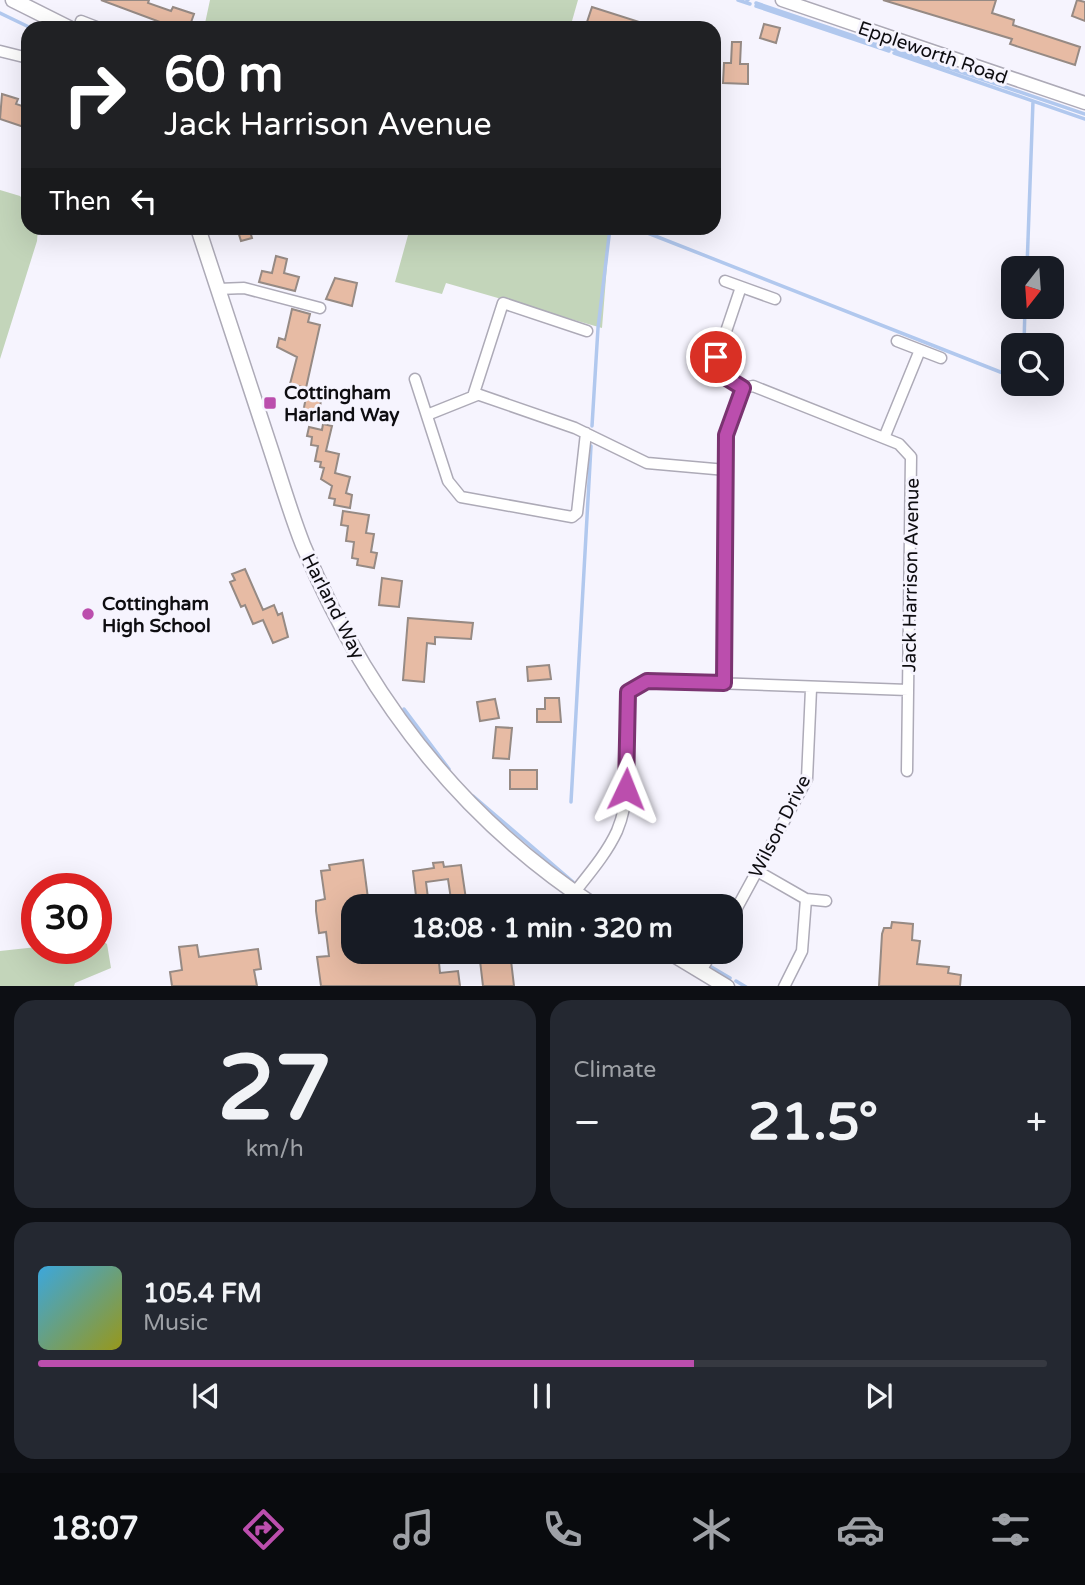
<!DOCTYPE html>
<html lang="en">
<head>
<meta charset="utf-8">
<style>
	body { margin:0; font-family:"Varela Round",sans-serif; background:#242831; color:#f1f3f6; height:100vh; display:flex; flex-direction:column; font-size:26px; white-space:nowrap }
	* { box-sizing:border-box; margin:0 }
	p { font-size:23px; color:#9ea1a6 }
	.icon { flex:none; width:38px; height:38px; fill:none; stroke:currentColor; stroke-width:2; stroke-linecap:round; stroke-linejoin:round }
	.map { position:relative; height:986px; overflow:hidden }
	.side { display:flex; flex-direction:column; gap:14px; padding:14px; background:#0d0f14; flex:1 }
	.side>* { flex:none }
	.top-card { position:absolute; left:21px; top:21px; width:700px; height:214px; border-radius:21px; box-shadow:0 7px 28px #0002; background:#202124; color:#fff; overflow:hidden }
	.needle { width:46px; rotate:197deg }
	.controls { position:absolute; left:1001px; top:256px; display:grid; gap:14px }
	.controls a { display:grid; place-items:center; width:63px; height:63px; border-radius:14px; background:#171b24; box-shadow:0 7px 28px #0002; font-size:35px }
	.speed { position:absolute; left:21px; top:873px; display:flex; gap:14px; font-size:35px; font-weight:700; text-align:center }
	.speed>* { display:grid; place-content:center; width:91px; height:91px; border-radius:50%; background:#171b24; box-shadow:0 7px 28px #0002; line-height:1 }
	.speed .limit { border:10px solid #d22; background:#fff; color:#111 }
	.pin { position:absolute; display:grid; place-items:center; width:60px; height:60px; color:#fff; margin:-30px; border:4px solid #fff; border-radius:50%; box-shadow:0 2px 7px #0007 }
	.me { position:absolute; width:77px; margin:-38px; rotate:2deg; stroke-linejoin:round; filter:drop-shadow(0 0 5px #0008) }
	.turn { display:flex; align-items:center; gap:24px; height:147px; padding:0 28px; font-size:32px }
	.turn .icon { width:91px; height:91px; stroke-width:2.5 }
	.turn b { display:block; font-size:49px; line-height:60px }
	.then { display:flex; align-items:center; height:66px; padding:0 28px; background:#0003; gap:14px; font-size:26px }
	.big { font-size:52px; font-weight:800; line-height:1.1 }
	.side .tile { flex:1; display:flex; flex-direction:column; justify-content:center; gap:10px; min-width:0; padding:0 24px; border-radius:21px; background:#242831 }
	.side .dial { align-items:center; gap:0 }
	.dial b { font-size:91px; line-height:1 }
	.song { display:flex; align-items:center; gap:21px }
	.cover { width:84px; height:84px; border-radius:10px; background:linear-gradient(135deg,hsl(200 70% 55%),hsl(60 70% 35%)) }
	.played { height:7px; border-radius:4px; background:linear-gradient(90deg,#bb4ead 65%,#363941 65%) }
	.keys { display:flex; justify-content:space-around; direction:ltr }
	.heat { display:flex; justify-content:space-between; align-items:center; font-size:38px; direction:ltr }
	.side .tiles { flex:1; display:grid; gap:14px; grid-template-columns:1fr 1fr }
	.tile:last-child { grid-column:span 2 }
	.trip { position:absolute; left:341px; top:894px; width:402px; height:70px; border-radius:21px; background:#171b24; box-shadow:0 7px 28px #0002; font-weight:800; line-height:70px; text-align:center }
	.dock { display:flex; height:112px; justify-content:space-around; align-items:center; background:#090b0e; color:#9ea1a6 }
	.dock .icon { width:49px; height:49px }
	.dock .current { color:#bb4ead }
	.dock b { font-size:32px; color:#f1f3f6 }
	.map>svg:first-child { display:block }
	.green { fill:#c3d5ba }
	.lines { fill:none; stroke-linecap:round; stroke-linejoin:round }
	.stream { stroke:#b1c8ee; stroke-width:3.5 }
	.building { fill:#e7bba4; stroke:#968a84; stroke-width:2 }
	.minor-casing { stroke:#adaab7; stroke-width:13 }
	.tertiary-casing { stroke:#adaab7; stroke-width:15 }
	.secondary-casing { stroke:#adaab7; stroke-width:17 }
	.minor { stroke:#fff; stroke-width:10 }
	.tertiary { stroke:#fff; stroke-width:12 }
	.secondary { stroke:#fff; stroke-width:14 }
	.route-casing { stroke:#7a3370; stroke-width:18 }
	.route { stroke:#bb4ead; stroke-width:12 }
	.poi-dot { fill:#bb4ead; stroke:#f6f4fe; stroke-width:2.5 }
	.labels { text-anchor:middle; stroke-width:6; stroke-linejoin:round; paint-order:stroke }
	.street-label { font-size:19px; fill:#0e0d11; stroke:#f6f4fe }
	.poi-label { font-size:19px; font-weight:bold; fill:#0e0d11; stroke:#f6f4fe; text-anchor:start }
</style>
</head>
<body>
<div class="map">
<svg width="1085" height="987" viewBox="0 0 1085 987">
	<rect width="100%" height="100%" fill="#f6f4fe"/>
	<path class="green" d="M210,0H578L570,28H204Z
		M0,190L20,196L27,204L28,228H38L37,241L0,359Z
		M410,228H610L602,328L446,283L442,294L395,282Z
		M96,937L107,944L111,968L75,983L74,986H0V951L37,947L65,952L70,949L96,948Z"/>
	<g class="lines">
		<path class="stream" d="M738,0L750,4
			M747,0H748
			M756,3L1085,114
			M756,6L889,51
			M0,13L31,28
			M894,53L1085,119
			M635,228L1013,377
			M1027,268L1033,101
			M1024,345L1025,306
			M592,426L598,328L610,228
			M404,709L449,769
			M473,796L573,882
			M571,802L591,446
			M596,899L610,906
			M686,952L730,978
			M736,981L746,987"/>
	</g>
	<path class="building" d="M101,0H149L148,3L171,11L173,7L194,14L189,28H176Z
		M883,0H996L992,13L1014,20L1013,25L1080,47L1075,65L1010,44L1012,39Z
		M1077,0L1085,2V21L1072,16Z
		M592,7L652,26L651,28H585Z
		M764,24L780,28L776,43L760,38Z
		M732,42H741L740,64H748V84L723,83L724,63H731Z
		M2,94L18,99L16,104L28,108V121L24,127L0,119Z
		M237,228H249L252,238L241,241Z
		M276,256L287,259L284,273L299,277L295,291L259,282L262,271L272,273Z
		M335,278L357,283L352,306L326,299Z
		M292,309L310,314L308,322L320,325L306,388L290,384L297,357L277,347L279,338L285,340Z
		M306,397L321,400L318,422L302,418Z
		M323,424L332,426L326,451L339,454L335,473L350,477L346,493L352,495L350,508L334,505L335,499L329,498L332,486L321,479L324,468L320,467L321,462L315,461L318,446L311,445L312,437L307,436L309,427L322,430Z
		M343,511L369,515L366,533L374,534L371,552L377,553L374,568L357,565L358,559L352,558L354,542L346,541L348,526L341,525Z
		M245,569L263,610L274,605L278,615L282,613L288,637L273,643L263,620L253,624L245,605L241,607L230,582L235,580L232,574Z
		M382,578L402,581L399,607L379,605Z
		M408,618L473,623L471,639L435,637V644L427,643L424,682L403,680Z
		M549,665L551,679L528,681L527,667Z
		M545,698H559L561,722H537V709H545Z
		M495,699L499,718L480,721L477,702Z
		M496,727L512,728L509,759L493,758Z
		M510,770H537V789H510Z
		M363,860L369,906H354V952H438L440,973L458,971L460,986H321L317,957L329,956L326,932L319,933L316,911V901L325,899L321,871L330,870L329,865Z
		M443,862L444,867L461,865L467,906H452L448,879L426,882L429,906H406L405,898L416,896L413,871L434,868L433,863Z
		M892,922L913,924L912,940L920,941L917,964L949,967L948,973L961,975L960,986H879L882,934L884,928H891Z
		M197,945L199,957L258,949L261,969L254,970L257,986H172L170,972L182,970L179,947Z
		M479,952H510L514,986H483Z"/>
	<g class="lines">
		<g class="minor-casing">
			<path id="minor" d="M81,21L99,28
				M0,51L28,58
				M725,281L775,299
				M741,287L715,364L717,372L743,388
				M218,289L244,288L320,308
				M587,331L503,303L474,393L575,428L647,463L726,470
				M897,341L941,358
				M415,379L448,481L461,497L572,517L577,513L586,433
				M743,388L753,386L899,444L911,457L907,771
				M427,415L477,395
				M884,438L920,350
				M724,683L726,435L743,388
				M757,871L806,899L826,901
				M574,893C589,874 607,853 617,831C634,791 627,740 627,697L634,687L657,681L908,690
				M732,917L807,779L811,689
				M701,971L712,952
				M784,987L802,951L806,899"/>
		</g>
		<g class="tertiary-casing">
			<path id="tertiary" d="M782,0L1085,103"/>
		</g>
		<g class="secondary-casing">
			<path id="secondary" d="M13,0L69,28
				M198,228C221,300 245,372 269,444C280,477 290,512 303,545C365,694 460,818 595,906
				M669,952L727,987"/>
		</g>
		<use href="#minor" class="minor"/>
		<use href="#tertiary" class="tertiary"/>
		<use href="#secondary" class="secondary"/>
	</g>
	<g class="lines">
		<g class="route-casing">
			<path id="route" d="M626,789L628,692L647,681L724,683L726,435L743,388L717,372L716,357"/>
		</g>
		<use href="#route" class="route"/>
	</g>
	<g class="poi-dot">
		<rect x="263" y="396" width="14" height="14" rx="3.5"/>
		<circle cx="88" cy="614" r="7"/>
	</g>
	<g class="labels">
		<g class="street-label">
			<text transform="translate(933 52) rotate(19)" y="7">Eppleworth Road</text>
			<text transform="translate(910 575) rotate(-89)" y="7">Jack Harrison Avenue</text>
			<text transform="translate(334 606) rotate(63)" y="7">Harland Way</text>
			<text transform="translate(779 826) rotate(-63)" y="7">Wilson Drive</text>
		</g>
		<g class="poi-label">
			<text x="284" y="399">Cottingham<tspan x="284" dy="22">Harland Way</tspan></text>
			<text x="102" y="610">Cottingham<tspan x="102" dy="22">High School</tspan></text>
		</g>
	</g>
</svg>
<div class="controls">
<a><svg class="needle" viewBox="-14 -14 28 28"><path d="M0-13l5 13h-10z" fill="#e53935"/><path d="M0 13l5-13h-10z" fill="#9ea1a6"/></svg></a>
<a><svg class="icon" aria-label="search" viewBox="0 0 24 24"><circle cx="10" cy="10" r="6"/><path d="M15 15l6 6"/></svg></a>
</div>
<div class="speed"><div class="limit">30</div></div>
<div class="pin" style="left:716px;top:357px;background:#d93025"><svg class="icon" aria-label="arrive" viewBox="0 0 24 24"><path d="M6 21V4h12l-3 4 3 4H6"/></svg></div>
<svg class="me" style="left:626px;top:789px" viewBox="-20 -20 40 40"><path d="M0-17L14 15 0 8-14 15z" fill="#bb4ead" stroke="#fff" stroke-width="4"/></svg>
<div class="trip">18:08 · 1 min · 320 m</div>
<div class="top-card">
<div class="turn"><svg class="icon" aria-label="right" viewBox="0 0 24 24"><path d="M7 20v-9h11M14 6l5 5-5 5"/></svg><div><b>60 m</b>Jack Harrison Avenue</div></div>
<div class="then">Then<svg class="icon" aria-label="left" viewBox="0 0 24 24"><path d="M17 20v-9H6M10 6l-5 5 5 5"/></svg></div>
</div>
</div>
<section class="side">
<div class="tiles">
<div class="tile dial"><b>27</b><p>km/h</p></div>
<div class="tile"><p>Climate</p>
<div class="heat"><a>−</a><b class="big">21.5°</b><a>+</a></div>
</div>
<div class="tile">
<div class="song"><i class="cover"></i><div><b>105.4 FM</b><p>Music</p></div></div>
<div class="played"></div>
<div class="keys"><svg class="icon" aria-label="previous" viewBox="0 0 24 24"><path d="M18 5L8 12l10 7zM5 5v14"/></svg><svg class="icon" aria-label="pause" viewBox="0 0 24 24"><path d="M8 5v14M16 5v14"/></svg><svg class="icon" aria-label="next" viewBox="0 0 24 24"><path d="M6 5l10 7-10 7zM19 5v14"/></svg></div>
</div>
</div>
</section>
<nav class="dock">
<b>18:07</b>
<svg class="icon current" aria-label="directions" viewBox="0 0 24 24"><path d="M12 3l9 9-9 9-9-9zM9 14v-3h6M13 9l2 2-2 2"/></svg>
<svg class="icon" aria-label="music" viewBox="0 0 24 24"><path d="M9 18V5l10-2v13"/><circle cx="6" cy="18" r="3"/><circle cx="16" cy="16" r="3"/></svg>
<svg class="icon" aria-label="phone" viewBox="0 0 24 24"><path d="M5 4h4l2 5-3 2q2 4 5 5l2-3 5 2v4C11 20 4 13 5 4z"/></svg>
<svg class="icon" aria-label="climate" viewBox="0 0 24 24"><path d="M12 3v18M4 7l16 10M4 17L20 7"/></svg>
<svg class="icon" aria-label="car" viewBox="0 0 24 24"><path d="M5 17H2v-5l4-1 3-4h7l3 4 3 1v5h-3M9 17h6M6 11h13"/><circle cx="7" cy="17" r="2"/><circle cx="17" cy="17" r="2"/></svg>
<svg class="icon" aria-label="filters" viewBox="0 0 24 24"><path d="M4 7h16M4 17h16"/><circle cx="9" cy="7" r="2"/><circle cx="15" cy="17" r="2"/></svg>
</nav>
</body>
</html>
